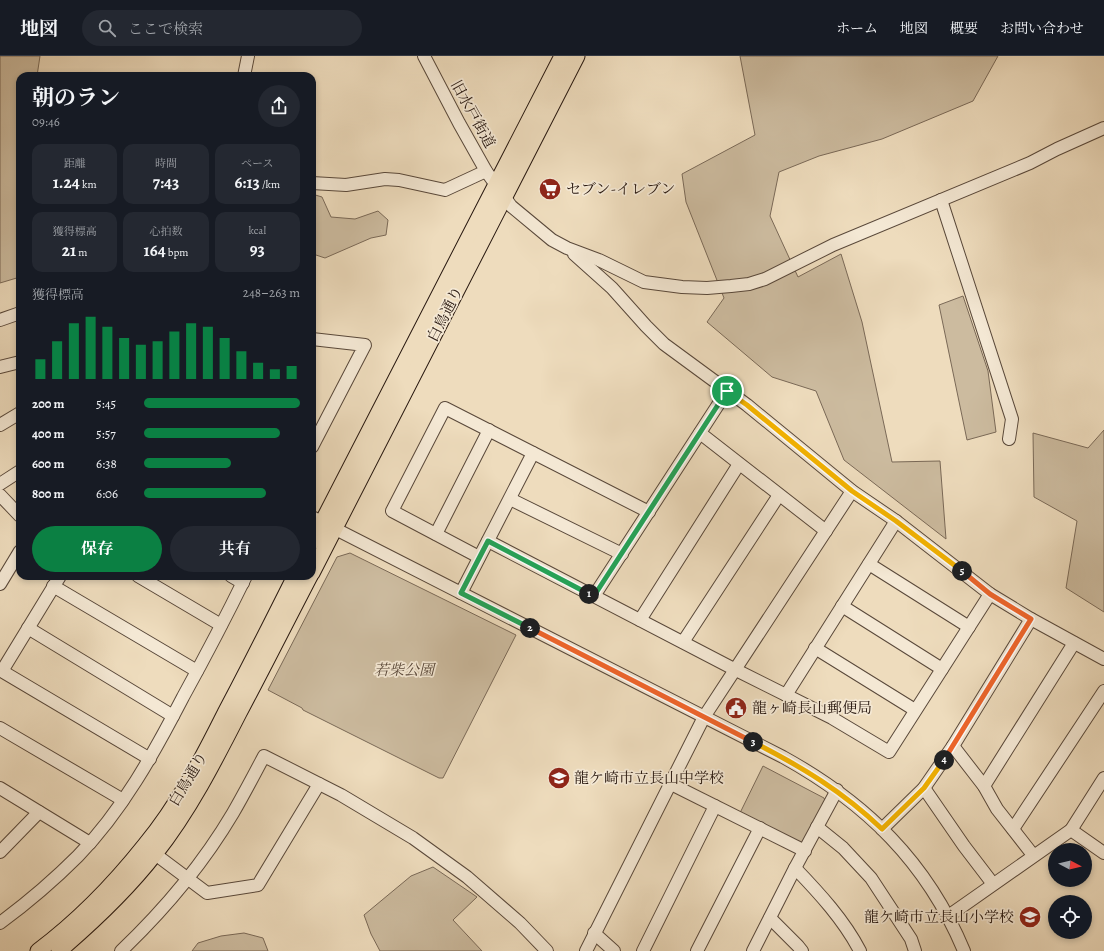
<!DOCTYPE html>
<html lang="ja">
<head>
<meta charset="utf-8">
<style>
	:root { --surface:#171b24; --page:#242831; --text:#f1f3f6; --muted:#9ea1a6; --line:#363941; --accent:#0b8043 }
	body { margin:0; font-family:Alegreya,"Noto Serif JP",serif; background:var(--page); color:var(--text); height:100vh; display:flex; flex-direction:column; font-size:15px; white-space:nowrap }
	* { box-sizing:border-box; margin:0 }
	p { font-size:13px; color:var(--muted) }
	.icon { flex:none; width:22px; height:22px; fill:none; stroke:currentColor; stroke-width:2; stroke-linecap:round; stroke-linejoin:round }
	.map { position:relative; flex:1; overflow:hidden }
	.side { position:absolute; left:16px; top:16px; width:300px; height:508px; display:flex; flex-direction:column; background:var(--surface); border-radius:12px; box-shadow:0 2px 6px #0003 }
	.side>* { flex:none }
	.needle { width:26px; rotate:97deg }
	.fabs { position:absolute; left:1048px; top:787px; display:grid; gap:8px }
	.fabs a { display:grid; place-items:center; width:44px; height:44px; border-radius:50%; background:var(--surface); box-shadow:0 2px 6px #0003; font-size:20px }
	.pin { position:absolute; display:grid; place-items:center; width:34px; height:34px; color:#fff; margin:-17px; border:2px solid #fff; border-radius:50%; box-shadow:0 1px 4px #0007 }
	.km { position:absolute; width:20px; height:20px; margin:-10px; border-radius:50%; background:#222; color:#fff; font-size:11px; line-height:20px; text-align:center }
	.round { display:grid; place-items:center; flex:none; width:42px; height:42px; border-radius:21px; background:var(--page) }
	.summary { display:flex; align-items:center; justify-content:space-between; height:68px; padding:0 16px }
	h1 { font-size:22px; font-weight:700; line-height:30px }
	.metrics { display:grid; grid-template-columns:repeat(3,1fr); gap:6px; height:68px; padding:4px 16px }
	.metrics div { display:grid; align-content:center; border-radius:10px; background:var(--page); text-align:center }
	.metrics b { font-size:17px; font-weight:700 }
	.metrics small { font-size:11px; font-weight:400 }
	.metrics p { font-size:11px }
	.chart { height:112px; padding:8px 16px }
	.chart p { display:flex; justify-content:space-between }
	.chart svg { width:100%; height:72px; margin-top:4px; stroke:var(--accent); stroke-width:6 }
	.action { display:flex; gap:8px; margin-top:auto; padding:8px 16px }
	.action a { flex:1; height:46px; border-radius:24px; background:var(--accent); color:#fff; font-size:16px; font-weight:700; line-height:46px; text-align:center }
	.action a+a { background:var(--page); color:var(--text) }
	ul { padding:0 16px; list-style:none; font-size:13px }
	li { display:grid; grid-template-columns:64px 48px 1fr; align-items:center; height:30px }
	li i { height:10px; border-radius:5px; background:var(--accent) }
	header { display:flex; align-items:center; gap:24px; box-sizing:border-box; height:56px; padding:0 20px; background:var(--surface); border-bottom:1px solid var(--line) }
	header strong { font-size:19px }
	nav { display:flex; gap:22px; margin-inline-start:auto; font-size:14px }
	.search { width:280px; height:36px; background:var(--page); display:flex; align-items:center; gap:10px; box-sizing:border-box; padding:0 14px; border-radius:22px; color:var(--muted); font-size:15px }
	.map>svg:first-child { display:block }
	.green { fill:#ccbb9f; stroke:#7a6957 }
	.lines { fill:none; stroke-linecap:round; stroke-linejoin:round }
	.minor-casing { stroke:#59483a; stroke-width:14 }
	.major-casing { stroke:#27170f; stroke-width:17 }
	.minor { stroke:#f4e8d4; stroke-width:12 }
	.major { stroke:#eedcbd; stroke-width:15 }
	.split-1-casing { stroke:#fff; stroke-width:8 }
	.split-2-casing { stroke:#fff; stroke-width:8 }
	.split-3-casing { stroke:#fff; stroke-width:8 }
	.split-4-casing { stroke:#fff; stroke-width:8 }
	.split-5-casing { stroke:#fff; stroke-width:8 }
	.split-6-casing { stroke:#fff; stroke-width:8 }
	.split-1 { stroke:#22a559; stroke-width:5 }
	.split-2 { stroke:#22a559; stroke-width:5 }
	.split-3 { stroke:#f0652b; stroke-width:5 }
	.split-4 { stroke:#f5b400; stroke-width:5 }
	.split-5 { stroke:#f0652b; stroke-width:5 }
	.split-6 { stroke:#f5b400; stroke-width:5 }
	.labels { text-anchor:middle; stroke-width:3.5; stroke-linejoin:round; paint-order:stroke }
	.street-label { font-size:15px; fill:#27170f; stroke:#f4e8d4 }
	.poi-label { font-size:15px; fill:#27170f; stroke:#f4e8d4; text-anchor:start }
	.park-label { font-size:15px; font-style:italic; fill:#59483a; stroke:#f4e8d4 }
</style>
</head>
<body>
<header>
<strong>地図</strong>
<div class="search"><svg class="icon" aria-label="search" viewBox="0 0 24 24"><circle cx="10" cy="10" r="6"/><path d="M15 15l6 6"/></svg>ここで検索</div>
<nav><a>ホーム</a><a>地図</a><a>概要</a><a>お問い合わせ</a></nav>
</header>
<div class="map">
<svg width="1104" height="895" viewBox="0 0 1104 895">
	<rect width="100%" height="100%" fill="#eedcbd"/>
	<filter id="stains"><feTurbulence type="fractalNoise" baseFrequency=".005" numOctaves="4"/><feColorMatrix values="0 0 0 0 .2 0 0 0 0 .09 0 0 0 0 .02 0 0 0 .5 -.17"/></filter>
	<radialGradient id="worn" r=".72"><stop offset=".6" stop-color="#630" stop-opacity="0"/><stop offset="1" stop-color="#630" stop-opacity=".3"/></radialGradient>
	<g class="green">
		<polygon points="0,0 40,0 37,20 20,20 20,221 0,227"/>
		<polygon points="740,0 998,0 973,45 882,83 819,100 779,116 770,160 798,221 841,198 862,266 892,406 940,405 946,483 844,404 816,335 772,321 707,266 724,242 686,146 682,118 755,79"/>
		<polygon points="312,138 322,141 331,161 355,163 378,155 388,164 386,179 371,182 325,202 313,198 312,196"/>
		<polygon points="963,240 988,315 996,376 967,384 939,249"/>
		<polygon points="1104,374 1104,556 1066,532 1077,465 1034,441 1033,377 1088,392"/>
		<polygon points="350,497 516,579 443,722 439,722 303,654 302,652 268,634 337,501"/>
		<polygon points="763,710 824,742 826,747 804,792 739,759"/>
		<polygon points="433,811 477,841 453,864 482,895 380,895 371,878 364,859 411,820"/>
		<polygon points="244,877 263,882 268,895 192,895 198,887 221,880"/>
	</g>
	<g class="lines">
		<g class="minor-casing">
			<g id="minor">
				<polyline points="424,0 459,67 486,115 511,150 552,184 567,192 599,204 644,226 682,231 707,232 731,230 749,228 765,223 833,189 1030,107 1057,93 1104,72"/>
				<polyline points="244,20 248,0"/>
				<polyline points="312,127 346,129 385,123 399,124 445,134 486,115"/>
				<polyline points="941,144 1012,363 1009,383"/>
				<polyline points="574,198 612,232 646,270 664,288 747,349 852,435 896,465 990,538 1031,563 1104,603"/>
				<polyline points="0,264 20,257"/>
				<polyline points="312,283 365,289 312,391"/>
				<polyline points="0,311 20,306"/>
				<polyline points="0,369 20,357"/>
				<polyline points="700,377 826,475"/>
				<polyline points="0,428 20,415"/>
				<polyline points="0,439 20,460"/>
				<polyline points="510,443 622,498"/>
				<path d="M312,461L783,701C866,747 927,806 964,895"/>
				<polyline points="436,478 489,374"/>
				<polyline points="488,485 734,613 832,662 889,696 990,538"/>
				<polyline points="479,501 392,455 445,352 649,456"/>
				<polyline points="869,508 969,571"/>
				<polyline points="138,520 221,569"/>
				<polyline points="231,520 243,527"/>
				<polyline points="0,528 20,495"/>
				<polyline points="53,530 197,615"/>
				<polyline points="461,537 533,397"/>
				<polyline points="594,540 727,335"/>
				<polyline points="842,550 942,613"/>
				<polyline points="640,564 739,408"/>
				<polyline points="28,572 173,660"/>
				<polyline points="683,586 779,439"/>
				<polyline points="815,592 915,654"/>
				<polyline points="0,614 150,703"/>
				<polyline points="2,615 60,520"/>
				<polyline points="786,639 896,465"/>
				<polyline points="0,672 123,744"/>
				<polyline points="953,690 984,730 997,753 1033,799"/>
				<polyline points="671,728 805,795"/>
				<polyline points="984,730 1074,587"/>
				<polyline points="0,732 90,787"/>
				<polyline points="924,732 964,790 993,828"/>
				<polyline points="817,771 843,792 871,822 911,883 915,895"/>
				<polyline points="882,773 924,732 953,690 1031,563"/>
				<polyline points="1013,773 1104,635"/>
				<polyline points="1071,774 1104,722"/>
				<polyline points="149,792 155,798 207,837 258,829 319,728"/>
				<polyline points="0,796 39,756"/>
				<path d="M795,812C819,837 844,864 860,895"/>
				<polyline points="947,861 1071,774 1104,797"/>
				<polyline points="770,862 798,890 802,895"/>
				<path d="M0,867C27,847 54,824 78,800C122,755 154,697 183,641C205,601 226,561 246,520"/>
				<polyline points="594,877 614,895"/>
				<path d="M121,895C163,855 204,806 233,757C244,738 254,719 264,700L341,739L413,782L467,821L520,867L547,895"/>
				<polyline points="586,895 704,661 852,435"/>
				<polyline points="643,895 715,750"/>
				<polyline points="697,895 760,772"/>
				<polyline points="753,895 795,812 837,734"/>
			</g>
		</g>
		<g class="major-casing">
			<g id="major">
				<polyline points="312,486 562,0"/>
				<polyline points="312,517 577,0"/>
				<path d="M38,895C78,865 114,828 145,789C178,749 202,703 225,657C249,612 272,566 295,520"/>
				<path d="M59,895C93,866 127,834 155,798C189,755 214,706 239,657C263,612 286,566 310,520"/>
			</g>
		</g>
		<use href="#minor" class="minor"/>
		<use href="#major" class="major"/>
	</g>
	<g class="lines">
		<g class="split-1-casing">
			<polyline id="split-1" points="589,538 594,540 727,335"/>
		</g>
		<g class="split-2-casing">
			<polyline id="split-2" points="530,572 461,537 488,485 589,538"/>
		</g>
		<g class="split-3-casing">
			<polyline id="split-3" points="530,572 753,686"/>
		</g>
		<g class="split-4-casing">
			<path id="split-4" d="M753,686C802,711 842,735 882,773L924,732L944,704"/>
		</g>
		<g class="split-5-casing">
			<polyline id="split-5" points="944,704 1031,563 990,538 962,515"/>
		</g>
		<g class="split-6-casing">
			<polyline id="split-6" points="727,335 747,349 852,435 896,465 962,515"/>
		</g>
		<use href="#split-1" class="split-1"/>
		<use href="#split-2" class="split-2"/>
		<use href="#split-3" class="split-3"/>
		<use href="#split-4" class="split-4"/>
		<use href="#split-5" class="split-5"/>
		<use href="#split-6" class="split-6"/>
	</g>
	<defs>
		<g id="supermarket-disc" transform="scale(1.15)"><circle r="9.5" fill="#8f2418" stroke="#f4e8d4"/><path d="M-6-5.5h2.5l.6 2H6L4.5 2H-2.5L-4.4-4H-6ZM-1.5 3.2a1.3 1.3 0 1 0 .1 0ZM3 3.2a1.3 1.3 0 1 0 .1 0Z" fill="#fff"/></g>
		<g id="civic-disc" transform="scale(1.15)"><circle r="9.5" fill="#8f2418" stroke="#f4e8d4"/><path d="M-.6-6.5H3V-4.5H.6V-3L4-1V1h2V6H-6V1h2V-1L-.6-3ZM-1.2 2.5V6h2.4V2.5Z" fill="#fff"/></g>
		<g id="school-disc" transform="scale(1.15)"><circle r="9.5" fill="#8f2418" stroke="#f4e8d4"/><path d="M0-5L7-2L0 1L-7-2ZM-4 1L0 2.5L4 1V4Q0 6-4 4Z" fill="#fff"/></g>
	</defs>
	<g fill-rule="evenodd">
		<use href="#supermarket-disc" x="550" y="133"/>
		<use href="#civic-disc" x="736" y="652"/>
		<use href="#school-disc" x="559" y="722"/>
		<use href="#school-disc" x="1030" y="861"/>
	</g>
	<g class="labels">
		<g class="street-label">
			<text transform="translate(473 58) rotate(61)" y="5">旧水戸街道</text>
			<text transform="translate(445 258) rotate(-63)" y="5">白鳥通り</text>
			<text transform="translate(188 723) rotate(-59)" y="5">白鳥通り</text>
		</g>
		<g class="poi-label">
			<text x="566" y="138">セブン-イレブン</text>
			<text x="752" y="657">龍ヶ崎長山郵便局</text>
			<text x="574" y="727">龍ケ崎市立長山中学校</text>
			<text x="1014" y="866" text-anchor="end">龍ケ崎市立長山小学校</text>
		</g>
		<g class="park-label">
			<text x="404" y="619">若柴公園</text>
		</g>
	</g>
	<rect width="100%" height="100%" filter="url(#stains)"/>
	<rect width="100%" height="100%" fill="url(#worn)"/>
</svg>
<div class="fabs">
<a><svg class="needle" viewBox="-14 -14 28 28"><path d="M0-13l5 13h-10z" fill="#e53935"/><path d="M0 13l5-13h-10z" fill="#9ea1a6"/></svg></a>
<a><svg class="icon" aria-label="locate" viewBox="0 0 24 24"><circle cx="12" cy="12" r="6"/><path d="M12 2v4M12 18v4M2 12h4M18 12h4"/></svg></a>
</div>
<div class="pin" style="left:727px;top:335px;background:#1e9e55"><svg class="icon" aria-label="arrive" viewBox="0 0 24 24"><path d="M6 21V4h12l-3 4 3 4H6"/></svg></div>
<b class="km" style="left:589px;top:538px">1</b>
<b class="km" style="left:530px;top:572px">2</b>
<b class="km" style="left:753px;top:686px">3</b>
<b class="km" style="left:944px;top:704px">4</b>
<b class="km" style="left:962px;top:515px">5</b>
<section class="side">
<div class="summary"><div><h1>朝のラン</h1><p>09:46</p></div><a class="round"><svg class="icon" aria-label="share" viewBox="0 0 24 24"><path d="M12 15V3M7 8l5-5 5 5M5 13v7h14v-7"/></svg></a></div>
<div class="metrics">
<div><p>距離</p><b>1.24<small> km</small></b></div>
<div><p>時間</p><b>7:43</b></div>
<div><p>ペース</p><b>6:13<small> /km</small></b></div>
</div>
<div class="metrics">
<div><p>獲得標高</p><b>21<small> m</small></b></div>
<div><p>心拍数</p><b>164<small> bpm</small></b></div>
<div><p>kcal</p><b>93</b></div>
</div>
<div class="chart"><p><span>獲得標高</span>248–263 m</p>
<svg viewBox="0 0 160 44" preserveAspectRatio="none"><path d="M5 44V32M15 44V21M25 44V10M35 44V6M45 44V12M55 44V19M65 44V23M75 44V21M85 44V15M95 44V10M105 44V12M115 44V19M125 44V27M135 44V34M145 44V38M155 44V36"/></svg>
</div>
<ul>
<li><b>200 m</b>5:45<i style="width:100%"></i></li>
<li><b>400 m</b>5:57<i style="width:87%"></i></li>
<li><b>600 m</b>6:38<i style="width:56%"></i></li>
<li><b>800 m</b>6:06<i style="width:78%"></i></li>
</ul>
<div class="action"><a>保存</a><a>共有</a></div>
</section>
</div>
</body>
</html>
